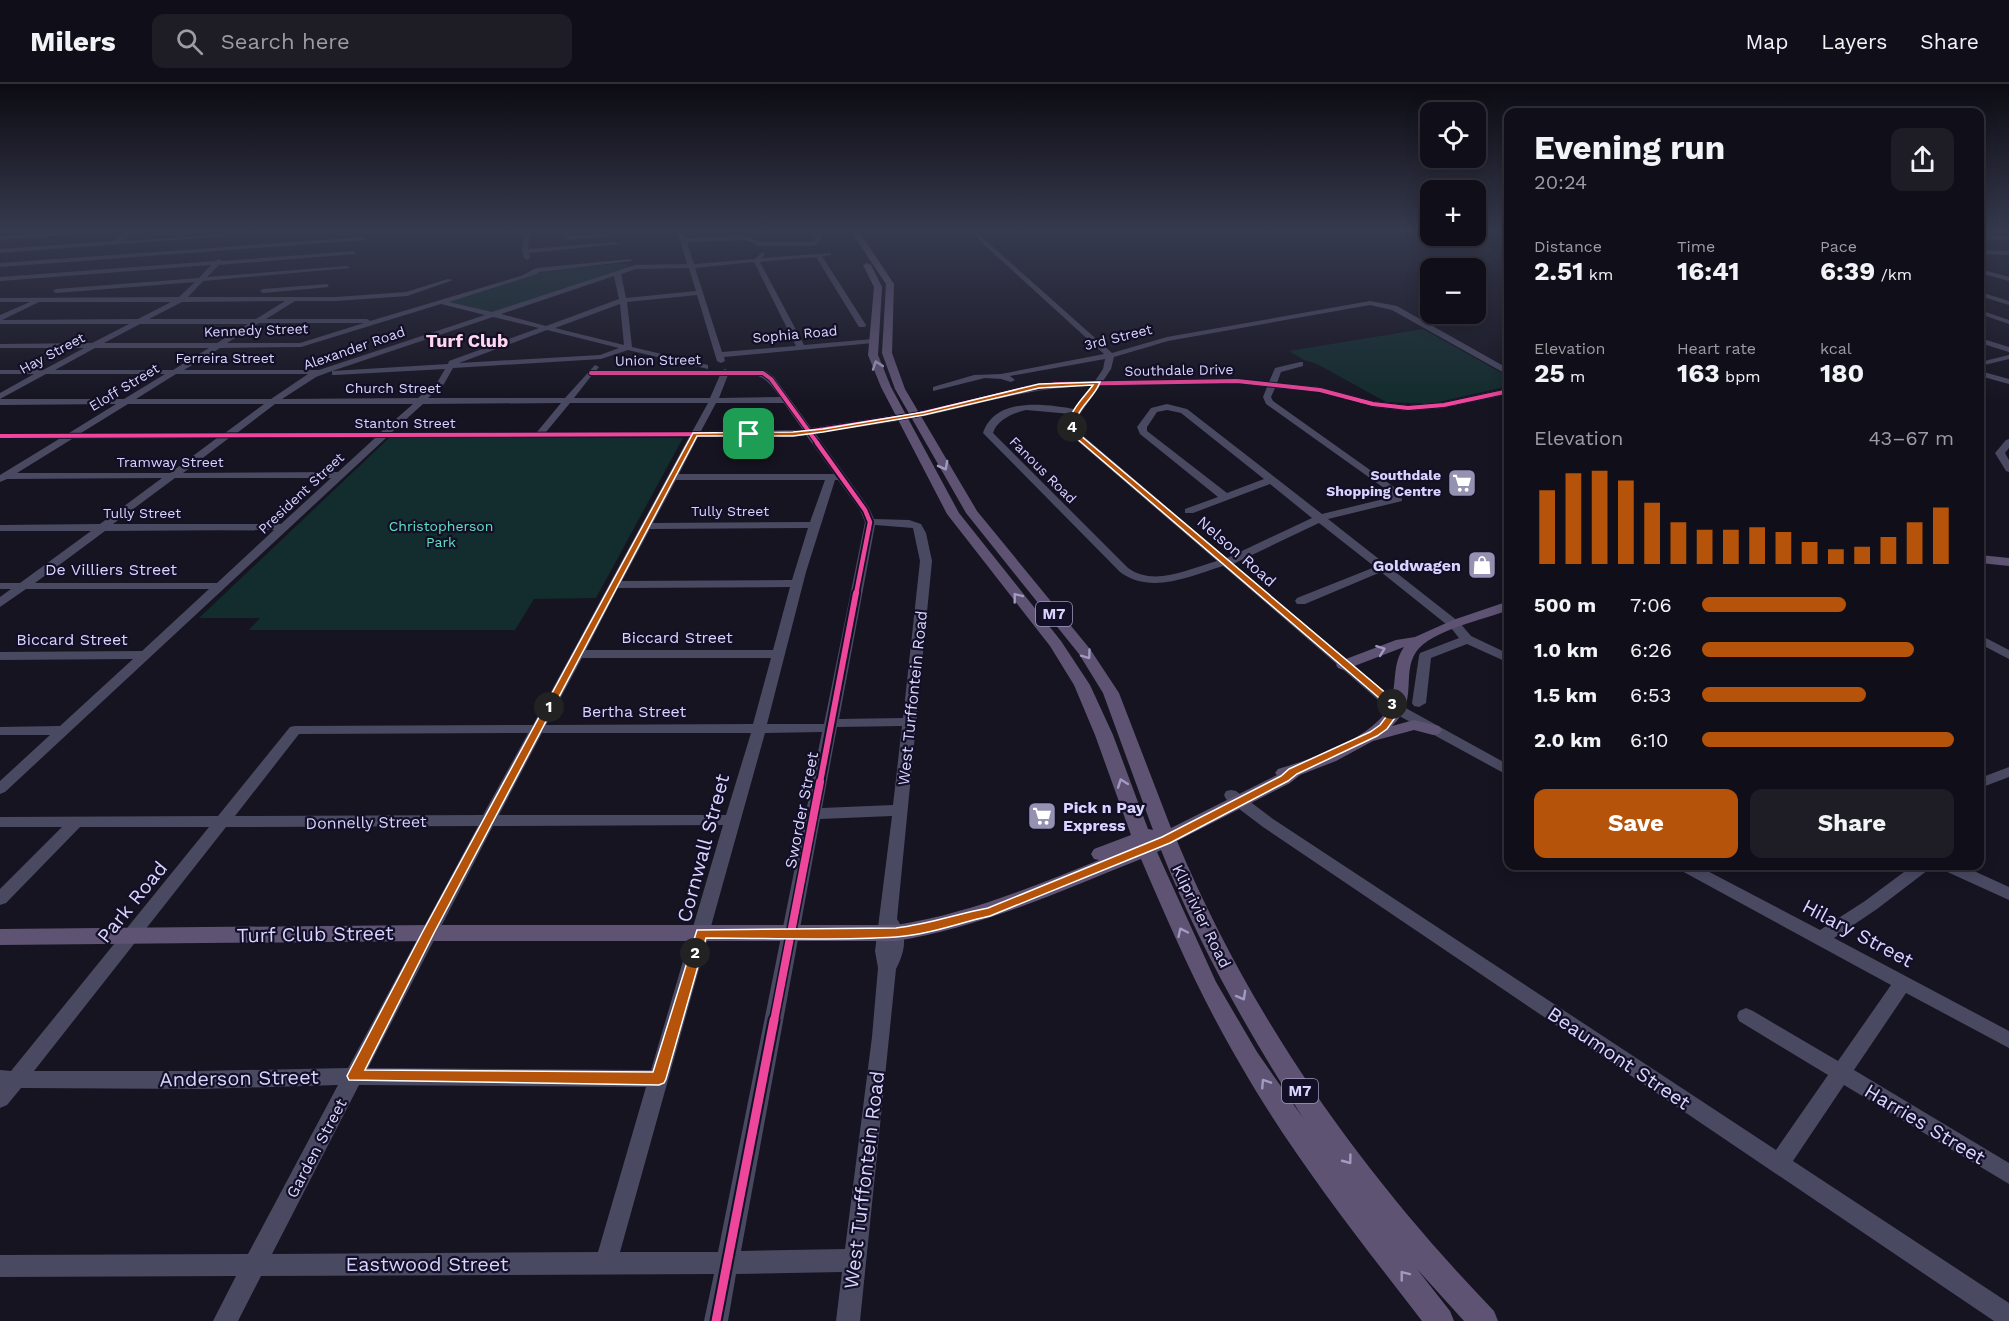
<!DOCTYPE html>
<html lang="en">
<head>
<meta charset="utf-8">
<style>
	:root { --surface:#100f19; --page:#1e1d26; --text:#f1f3f6; --muted:#9c9ca2; --line:#302f38; --accent:#b45309 }
	body { margin:0; font-family:"Work Sans",sans-serif; background:var(--page); color:var(--text); height:100vh; display:flex; flex-direction:column; font-size:22px; white-space:nowrap }
	* { box-sizing:border-box; margin:0 }
	p { font-size:20px; color:var(--muted) }
	.icon { flex:none; width:33px; height:33px; fill:none; stroke:currentColor; stroke-width:2; stroke-linecap:round; stroke-linejoin:round }
	.map { position:relative; flex:1; overflow:hidden }
	.details { position:absolute; left:1504px; top:24px; width:480px; height:762px; display:flex; flex-direction:column; background:var(--surface); border-radius:12px; box-shadow:0 3px 15px #0003,0 0 0 2px var(--line) }
	.details>* { flex:none }
	.tools { position:absolute; left:1420px; top:18px; display:grid; gap:12px }
	.tools a { display:grid; place-items:center; width:66px; height:66px; border-radius:12px; background:var(--surface); box-shadow:0 3px 15px #0003,0 0 0 2px var(--line); font-size:30px }
	.pin { position:absolute; display:grid; place-items:center; width:51px; height:51px; color:#fff; margin:-26px; border-radius:12px; box-shadow:0 3px 9px #0006 }
	.km { position:absolute; width:30px; height:30px; margin:-15px; border-radius:50%; background:#222; color:#fff; font-size:16px; line-height:30px; text-align:center }
	.round { display:grid; place-items:center; flex:none; width:63px; height:63px; border-radius:12px; background:var(--page) }
	.head { display:flex; align-items:center; justify-content:space-between; height:102px; padding:0 30px }
	h1 { font-size:33px; font-weight:700; line-height:45px }
	.metrics { display:grid; grid-template-columns:repeat(3,1fr); gap:9px; height:102px; padding:6px 30px }
	.metrics div { display:grid; align-content:center }
	.metrics b { font-size:26px; font-weight:700 }
	.metrics small { font-size:16px; font-weight:400 }
	.metrics p { font-size:16px }
	.chart { height:168px; padding:12px 30px }
	.chart p { display:flex; justify-content:space-between }
	.chart svg { width:100%; height:108px; margin-top:6px; stroke:var(--accent); stroke-width:6 }
	.button { display:flex; gap:12px; margin-top:auto; padding:12px 30px }
	.button a { flex:1; height:69px; border-radius:12px; background:var(--accent); color:#fff; font-size:24px; font-weight:700; line-height:69px; text-align:center }
	.button a+a { background:var(--page); color:var(--text) }
	ul { padding:0 30px; list-style:none; font-size:20px }
	li { display:grid; grid-template-columns:96px 72px 1fr; align-items:center; height:45px }
	li i { height:15px; border-radius:8px; background:var(--accent) }
	header { display:flex; align-items:center; gap:36px; box-sizing:border-box; height:84px; padding:0 30px; background:var(--surface); border-bottom:2px solid var(--line) }
	header strong { font-size:28px }
	nav { display:flex; gap:33px; margin-inline-start:auto; font-size:21px }
	.search { width:420px; height:54px; background:var(--page); display:flex; align-items:center; gap:15px; box-sizing:border-box; padding:0 21px; border-radius:12px; color:var(--muted); font-size:22px }
	.map>svg:first-child { display:block }
	.green { fill:#132c2d }
	.lines { fill:none; stroke-linecap:round; stroke-linejoin:round }
	.minor { fill:#4a4962; fill-rule:evenodd }
	.major { fill:#5e5373; fill-rule:evenodd }
	.cycleway-far4-casing { stroke:#130f26; stroke-width:6 }
	.cycleway-far3-casing { stroke:#130f26; stroke-width:8 }
	.cycleway-far2-casing { stroke:#130f26; stroke-width:10 }
	.cycleway-far1-casing { stroke:#130f26; stroke-width:11 }
	.cycleway-casing { stroke:#130f26; stroke-width:13 }
	.cycleway-far4 { stroke:#ed469a; stroke-width:4 }
	.cycleway-far3 { stroke:#ed469a; stroke-width:4.5 }
	.cycleway-far2 { stroke:#ed469a; stroke-width:6 }
	.cycleway-far1 { stroke:#ed469a; stroke-width:8 }
	.cycleway { stroke:#ed469a; stroke-width:9 }
	.oneway { stroke:#a29ac0 }
	.route { fill:#b45309; stroke:#fff; stroke-width:1.5; fill-rule:evenodd }
	.labels { text-anchor:middle; stroke-width:4.5; stroke-linejoin:round; paint-order:stroke }
	.far-street-label { font-size:14px; fill:#d9d4ff; stroke:#130f26 }
	.far-poi-label { font-size:14px; font-weight:bold; fill:#d9d4ff; stroke:#130f26; text-anchor:end }
	.far-park-label { font-size:14px; fill:#5fe0c0; stroke:#130f26 }
	.shield { fill:#130f26; stroke:#9e99be; stroke-width:1.5 }
	.shield-label { font-size:15px; font-weight:bold; fill:#d9d4ff }
	.street-label { font-size:16px; fill:#d9d4ff; stroke:#130f26 }
	.poi-label { font-size:16px; font-weight:bold; fill:#d9d4ff; stroke:#130f26; text-anchor:end }
	.far-district-label { font-size:18px; font-weight:bold; fill:#ffd6f0; stroke:#130f26 }
	.near-street-label { font-size:20px; fill:#d9d4ff; stroke:#130f26 }
</style>
</head>
<body>
<header>
<strong>Milers</strong>
<div class="search"><svg class="icon" aria-label="search" viewBox="0 0 24 24"><circle cx="10" cy="10" r="6"/><path d="M15 15l6 6"/></svg>Search here</div>
<nav><a>Map</a><a>Layers</a><a>Share</a></nav>
</header>
<div class="map">
<svg width="2009" height="1237" viewBox="0 0 2009 1237">
	<rect width="100%" height="100%" fill="#161421"/>
	<g class="green">
		<polygon points="617,180 626,180 630,183 493,229 447,218 545,187"/>
		<polygon points="1423,245 1509,293 1509,302 1430,320 1386,318 1317,280 1304,276 1289,267"/>
		<polygon points="389,354 683,354 596,514 534,515 515,546 249,546 260,534 199,534"/>
	</g>
	<g class="lines">
		<g class="minor">
			<polygon points="96,146 125,146 0,156 0,152"/>
			<polygon points="128,146 135,146 122,157 307,146 0,169 0,165 114,157"/>
			<polygon points="524,146 530,146 528,165 616,158 619,160 529,169 530,174 527,176 524,174 522,167"/>
			<polygon points="563,146 569,146 571,152 614,149 617,151 571,156 565,154"/>
			<path d="M677,146H683L686,154L747,152L761,158H813L817,154L806,146H813L823,154L815,162H760L746,156L687,158L694,180L755,175L762,168L765,170L762,174L831,169V171L822,172L866,241L865,243H859L816,173L760,178L804,261L873,255L877,257L873,259L724,273L725,277L721,279L717,277L697,211L627,218L632,263L708,281V285L628,266L601,275L453,284L444,300L428,314H565L595,281L599,283L596,287H721L725,285L729,287H766L774,293L811,344L915,328L1024,302L1058,297H1095L1103,285L1105,275L1010,292L1015,296L1011,298L1001,295L985,294L933,307V303L974,291L1001,290L1104,270L968,146H974L1112,269L1167,253L1370,217L1397,222L1509,285V290H1506L1392,226L1370,221L1168,257L1114,273L1111,285L1103,297L1237,295L1269,298L1275,284L1300,278H1303V282L1281,288L1277,299L1320,303L1373,317L1408,321L1444,318L1509,304V310L1444,324L1408,327L1373,323L1320,308L1275,304L1271,313L1273,317L1401,408L1402,417L1328,435L1459,538L1471,552L1509,570V579L1467,560L1431,574L1426,619L1419,623L1414,622L1412,619L1419,572L1420,569L1459,554L1451,544L1381,488L1305,520H1297L1295,517L1297,514L1375,483L1319,439L1233,480L1402,622L1509,681V692L1392,628L1223,482C1190,492 1151,511 1120,488L983,349C995,312 1046,320 1075,325L1091,302C1029,303 975,322 915,334C882,340 848,344 815,349L869,424L874,435L909,436L921,440L926,449L932,477L897,835C908,852 905,868 896,885L860,1237H836L842,1188L736,1190L728,1237H704L714,1190L261,1192L238,1237H213L236,1192L0,1193V1171L248,1170L338,1001L199,1005L21,1004L7,1021L0,1024V986L11,987L209,743H80L6,819L0,821V805L62,743H0V733L218,732L290,643L295,642L533,641L689,353L386,354L5,708L0,710V697L50,651H0V643L60,642L133,575L0,576V568L142,567L209,505H26L0,523V513L11,505H0V499H20L91,447H0V441L100,440L162,394L7,395L0,398V391L59,355H0V349H69L116,320L0,321V315H124L165,290H46L0,315V309L34,290H0V286H43L84,264H0V260L92,259L129,240H0V231L30,218H0V214L179,213L195,198L56,209L53,207L56,205L199,194L211,181L0,197V193L215,177L219,175L222,177L354,167L356,170L219,181L207,193L347,182L350,184L203,197L188,213H336L406,208L448,195L453,196L407,212L336,217H295L266,235H367L370,237L521,192L536,184L630,175L633,177L539,188L537,190L449,218L492,228L635,181L687,180ZM754,178L796,262L722,268L695,184ZM689,184L696,207L626,214L621,190L636,185ZM614,192L619,215L546,242L501,230ZM285,217L256,235H149L182,218ZM39,218H171L138,235L2,236ZM441,220L485,231L319,286H184L220,264L301,263ZM620,220L624,261L555,244ZM493,233L539,244L449,277L448,280L332,287ZM259,239H364L300,259H227ZM140,240H248L217,259H104ZM547,246L619,264L600,271L459,279ZM95,264H209L173,286H55ZM445,285L438,297L418,314L282,315L316,293L332,287V291H335ZM176,290H308L271,315H136ZM592,291H720L710,314H574ZM728,291C759,291 761,287 780,313L719,314ZM1237,299L1267,303L1263,313L1266,320L1391,409L1392,413L1322,430L1187,325L1167,320L1151,324L1137,343L1140,350L1218,413L1185,425V429H1193L1270,400L1312,434L1227,474L1081,350L1076,342L1077,334L1100,302ZM561,319L537,348H392L423,320ZM570,319H708L692,348H546ZM716,319H784L803,346L701,347ZM128,320H264L225,349H81ZM275,320H413L381,348L237,349ZM1026,326L1071,330L1066,342L1074,354L1217,477C1188,485 1154,503 1128,484L993,349C997,336 1013,329 1026,326ZM1167,326L1181,329L1264,395L1227,409L1147,347V343L1157,328ZM806,351L834,390H679L698,353H793ZM217,354L170,389H17L72,355ZM229,354H375L338,388L183,389ZM175,394H331L281,440H113ZM676,396H825L810,438L653,439ZM835,396H838L860,426L865,438L824,640H767L806,488ZM875,441L913,444L920,477L903,634L839,635ZM808,444L792,496L622,497L650,445ZM274,446L217,499H35L105,447ZM790,503L773,566H586L618,504ZM582,574H771L753,640L546,641ZM902,642L893,721L822,724L837,643ZM822,648L718,1168H620L765,649ZM528,649L483,731L235,732L299,650ZM542,649H751L726,731H499ZM892,732L875,867L878,884L872,953L845,1165L741,1167L820,735ZM723,741L651,986L368,984L493,742ZM478,742L348,984L199,987H34L226,743ZM359,1001L646,1003L598,1168L272,1170Z"/>
			<polygon points="1980,151 2009,152 2009,156 1980,155"/>
			<polygon points="364,153 366,156 0,183 0,179"/>
			<polygon points="1980,166 2009,167 2009,171 1980,170"/>
			<polygon points="1980,185 2009,193 2009,197 1980,189"/>
			<polygon points="327,200 329,203 263,209 260,207 263,205"/>
			<polygon points="1980,208 2009,217 2009,221 1980,212"/>
			<polygon points="1980,226 2009,236 2009,240 1980,230"/>
			<polygon points="1980,254 2009,263 2009,268 1980,259"/>
			<polygon points="2009,271 2009,275 1980,282 1980,278"/>
			<polygon points="1980,287 2009,295 2009,300 1980,292"/>
			<polygon points="2009,355 2009,364 2005,369 2009,376 2009,388 2006,387 1995,369 2006,356"/>
			<polygon points="1980,551 2009,566 2009,575 1980,560"/>
			<polygon points="2009,683 2009,693 1980,704 1980,694"/>
			<polygon points="1231,706 1236,707 1273,735 1776,1066 1828,991 1739,937 1737,932 1739,927 1746,924 1753,927 1838,977 1891,901 1680,786 1678,782 1698,782 1820,846 1865,817 1912,782 1930,782 1928,786 1877,825 1834,854 2009,947 2009,964 1906,909 1854,986 2009,1079 2009,1100 1844,1001 1793,1077 2009,1219 2009,1237 1994,1237 1263,743 1226,715 1224,711 1226,707"/>
			<polygon points="1941,782 1963,782 2009,803 2009,816 1943,786"/>
		</g>
		<g class="major">
			<path d="M850,146H858L894,200L892,269L905,305L977,427L1090,565L1119,609L1171,744L1277,691L1275,689L1278,685C1309,676 1381,652 1391,617C1397,598 1392,580 1404,563L1344,586L1338,584L1336,581L1338,578L1396,556L1415,553L1453,536L1509,517V526C1485,535 1430,547 1416,568C1401,591 1419,617 1392,642L1414,636L1439,642L1442,646L1439,650L1433,651L1414,646L1373,657L1336,677L1300,691L1290,699L1177,757C1251,934 1361,1089 1494,1227L1498,1237H1464L1417,1185L1450,1227L1454,1237H1422C1358,1154 1292,1071 1240,980C1201,914 1171,845 1141,775C1061,807 982,843 896,857H428L0,861V845L428,841H896C967,830 1032,803 1099,776L1094,775L1091,770L1094,765L1131,751L1095,651L1074,601L1050,562L947,430L881,303L868,271L874,203L863,181L867,179L871,181L882,203L878,271L891,303L959,429L1061,557L1090,601L1113,651L1148,745L1153,746L1103,609L1079,570L966,429L895,305L882,269L886,200ZM1161,766C1198,860 1248,948 1303,1034L1257,968L1216,898L1157,768Z"/>
			<polygon points="1980,471 2009,474 2009,482 1980,479"/>
		</g>
		<g class="cycleway-far4-casing">
			<g id="cycleway-far4">
				<polyline points="591,289 763,289 771,295 818,360"/>
				<polyline points="0,352 793,350 915,331 1024,305 1058,300 1237,297 1320,306 1373,320 1408,324 1444,321 1509,307"/>
			</g>
		</g>
		<g class="cycleway-far3-casing">
			<polyline id="cycleway-far3" points="817,359 865,426 870,438 856,510"/>
		</g>
		<g class="cycleway-far2-casing">
			<polyline id="cycleway-far2" points="820,699 856,509"/>
		</g>
		<g class="cycleway-far1-casing">
			<polyline id="cycleway-far1" points="774,937 820,698"/>
		</g>
		<g class="cycleway-casing">
			<polyline id="cycleway" points="716,1237 774,936"/>
		</g>
		<use href="#cycleway-far4" class="cycleway-far4"/>
		<use href="#cycleway-far3" class="cycleway-far3"/>
		<use href="#cycleway-far2" class="cycleway-far2"/>
		<use href="#cycleway-far1" class="cycleway-far1"/>
		<use href="#cycleway" class="cycleway"/>
	</g>
	<defs><path id="oneway-chevron" d="M-2-3.5L2.5 0L-2 3.5" fill="none" stroke-width="1.6" stroke-linecap="round" stroke-linejoin="round" transform="scale(1.5)"/></defs>
	<g class="oneway">
		<use href="#oneway-chevron" transform="translate(877 281) rotate(-109)"/>
		<use href="#oneway-chevron" transform="translate(944 382) rotate(62)"/>
		<use href="#oneway-chevron" transform="translate(1017 513) rotate(-128)"/>
		<use href="#oneway-chevron" transform="translate(1381 566) rotate(-21)"/>
		<use href="#oneway-chevron" transform="translate(1087 571) rotate(54)"/>
		<use href="#oneway-chevron" transform="translate(1122 699) rotate(-110)"/>
		<use href="#oneway-chevron" transform="translate(1182 848) rotate(-115)"/>
		<use href="#oneway-chevron" transform="translate(1242 912) rotate(61)"/>
		<use href="#oneway-chevron" transform="translate(1265 999) rotate(-123)"/>
		<use href="#oneway-chevron" transform="translate(1348 1076) rotate(53)"/>
		<use href="#oneway-chevron" transform="translate(1404 1191) rotate(-128)"/>
	</g>
	<linearGradient id="sky" x2="0" y2="1"><stop stop-color="#0c0b12"/><stop offset="0.46" stop-color="#363a4e"/><stop offset="1" stop-color="#363a4e" stop-opacity="0"/></linearGradient>
	<rect width="2009" height="319" fill="url(#sky)"/>
	<path class="route" d="M1100,298C1094,317 1066,329 1080,351L1401,622L1402,624L1387,645L1377,652L1297,690L1288,697L1170,759L990,832C958,839 928,851 896,853C833,857 769,854 706,854L666,995L664,999L659,1001L349,996L347,992L349,988L422,849L693,349L793,348L823,345L924,328L1039,300ZM1093,301C1080,319 1061,332 1075,353L1392,625L1380,641L1370,648L1289,685L1281,692L1162,753L988,824C957,830 928,840 896,844L697,846L653,988L365,986L434,849L697,352H793L823,348L924,331L1039,304Z"/>
	<defs>
		<g id="supermarket-square" transform="scale(1.5)"><rect x="-9" y="-9" width="18" height="18" rx="4" fill="#9591b1" stroke="#130f26"/><path d="M-6-5.5h2.5l.6 2H6L4.5 2H-2.5L-4.4-4H-6ZM-1.5 3.2a1.3 1.3 0 1 0 .1 0ZM3 3.2a1.3 1.3 0 1 0 .1 0Z" fill="#fff"/></g>
		<g id="shop-square" transform="scale(1.5)"><rect x="-9" y="-9" width="18" height="18" rx="4" fill="#9591b1" stroke="#130f26"/><path d="M-5-2.5h2.3a2.7 3.5 0 0 1 5.4 0H5L5.5 6h-11ZM-1.5-2.5h3a1.5 2.3 0 0 0-3 0Z" fill="#fff"/></g>
	</defs>
	<g fill-rule="evenodd">
		<use href="#supermarket-square" x="1462" y="399"/>
		<use href="#shop-square" x="1482" y="481"/>
		<use href="#supermarket-square" x="1042" y="732"/>
	</g>
	<g class="labels">
		<g class="far-street-label">
			<text transform="translate(256 246) rotate(-2)" y="5">Kennedy Street</text>
			<text transform="translate(795 250) rotate(-5)" y="5">Sophia Road</text>
			<text transform="translate(1118 253) rotate(-14)" y="5">3rd Street</text>
			<text transform="translate(354 264) rotate(-19)" y="5">Alexander Road</text>
			<text transform="translate(52 269) rotate(-28)" y="5">Hay Street</text>
			<text x="225" y="279">Ferreira Street</text>
			<text transform="translate(658 276) rotate(-1)" y="5">Union Street</text>
			<text transform="translate(1179 286) rotate(-1)" y="5">Southdale Drive</text>
			<text transform="translate(124 303) rotate(-31)" y="5">Eloff Street</text>
			<text x="393" y="309">Church Street</text>
			<text x="405" y="344">Stanton Street</text>
			<text x="170" y="383">Tramway Street</text>
			<text transform="translate(1043 386) rotate(45)" y="5">Fanous Road</text>
			<text transform="translate(301 409) rotate(-43)" y="5">President Street</text>
			<text x="730" y="432">Tully Street</text>
			<text x="142" y="434">Tully Street</text>
		</g>
		<g class="far-poi-label">
			<text x="1441" y="396">Southdale<tspan x="1441" dy="16">Shopping Centre</tspan></text>
		</g>
		<g class="far-park-label">
			<text x="441" y="447">Christopherson<tspan x="441" dy="16">Park</tspan></text>
		</g>
		<g class="shield">
			<rect x="1036" y="518" width="36" height="24" rx="4.5"/>
			<rect x="1282" y="995" width="36" height="24" rx="4.5"/>
		</g>
		<g class="shield-label">
			<text x="1054" y="535">M7</text>
			<text x="1300" y="1012">M7</text>
		</g>
		<g class="street-label">
			<text transform="translate(1237 467) rotate(41)" y="6">Nelson Road</text>
			<text x="111" y="491">De Villiers Street</text>
			<text x="677" y="559">Biccard Street</text>
			<text x="72" y="561">Biccard Street</text>
			<text transform="translate(912 614) rotate(-84)" y="6">West Turffontein Road</text>
			<text x="634" y="633">Bertha Street</text>
			<text transform="translate(801 726) rotate(-79)" y="6">Sworder Street</text>
			<text transform="translate(366 738) rotate(-1)" y="6">Donnelly Street</text>
			<text transform="translate(1202 832) rotate(64)" y="6">Kliprivier Road</text>
			<text transform="translate(316 1064) rotate(-62)" y="6">Garden Street</text>
		</g>
		<g class="poi-label">
			<text x="1461" y="487">Goldwagen</text>
			<text x="1063" y="729" text-anchor="start">Pick n Pay<tspan x="1063" dy="18">Express</tspan></text>
		</g>
		<g class="far-district-label">
			<text x="467" y="263">Turf Club</text>
		</g>
		<g class="near-street-label">
			<text transform="translate(703 764) rotate(-75)" y="7">Cornwall Street</text>
			<text transform="translate(132 818) rotate(-51)" y="7">Park Road</text>
			<text transform="translate(1858 849) rotate(28)" y="7">Hilary Street</text>
			<text transform="translate(315 850) rotate(-1)" y="7">Turf Club Street</text>
			<text transform="translate(1619 974) rotate(34)" y="7">Beaumont Street</text>
			<text transform="translate(239 994) rotate(-1)" y="7">Anderson Street</text>
			<text transform="translate(1925 1040) rotate(31)" y="7">Harries Street</text>
			<text transform="translate(864 1096) rotate(-83)" y="7">West Turffontein Road</text>
			<text x="427" y="1187">Eastwood Street</text>
		</g>
	</g>
</svg>
<div class="tools">
<a><svg class="icon" aria-label="locate" viewBox="0 0 24 24"><circle cx="12" cy="12" r="6"/><path d="M12 2v4M12 18v4M2 12h4M18 12h4"/></svg></a>
<a>+</a>
<a>−</a>
</div>
<div class="pin" style="left:749px;top:350px;background:#1e9e55"><svg class="icon" aria-label="arrive" viewBox="0 0 24 24"><path d="M6 21V4h12l-3 4 3 4H6"/></svg></div>
<b class="km" style="left:549px;top:623px">1</b>
<b class="km" style="left:695px;top:869px">2</b>
<b class="km" style="left:1392px;top:620px">3</b>
<b class="km" style="left:1072px;top:343px">4</b>
<section class="details">
<div class="head"><div><h1>Evening run</h1><p>20:24</p></div><a class="round"><svg class="icon" aria-label="share" viewBox="0 0 24 24"><path d="M12 15V3M7 8l5-5 5 5M5 13v7h14v-7"/></svg></a></div>
<div class="metrics">
<div><p>Distance</p><b>2.51<small> km</small></b></div>
<div><p>Time</p><b>16:41</b></div>
<div><p>Pace</p><b>6:39<small> /km</small></b></div>
</div>
<div class="metrics">
<div><p>Elevation</p><b>25<small> m</small></b></div>
<div><p>Heart rate</p><b>163<small> bpm</small></b></div>
<div><p>kcal</p><b>180</b></div>
</div>
<div class="chart"><p><span>Elevation</span>43–67 m</p>
<svg viewBox="0 0 160 44" preserveAspectRatio="none"><path d="M5 44V14M15 44V7M25 44V6M35 44V10M45 44V19M55 44V27M65 44V30M75 44V30M85 44V29M95 44V31M105 44V35M115 44V38M125 44V37M135 44V33M145 44V27M155 44V21"/></svg>
</div>
<ul>
<li><b>500 m</b>7:06<i style="width:57%"></i></li>
<li><b>1.0 km</b>6:26<i style="width:84%"></i></li>
<li><b>1.5 km</b>6:53<i style="width:65%"></i></li>
<li><b>2.0 km</b>6:10<i style="width:100%"></i></li>
</ul>
<div class="button"><a>Save</a><a>Share</a></div>
</section>
</div>
</body>
</html>
